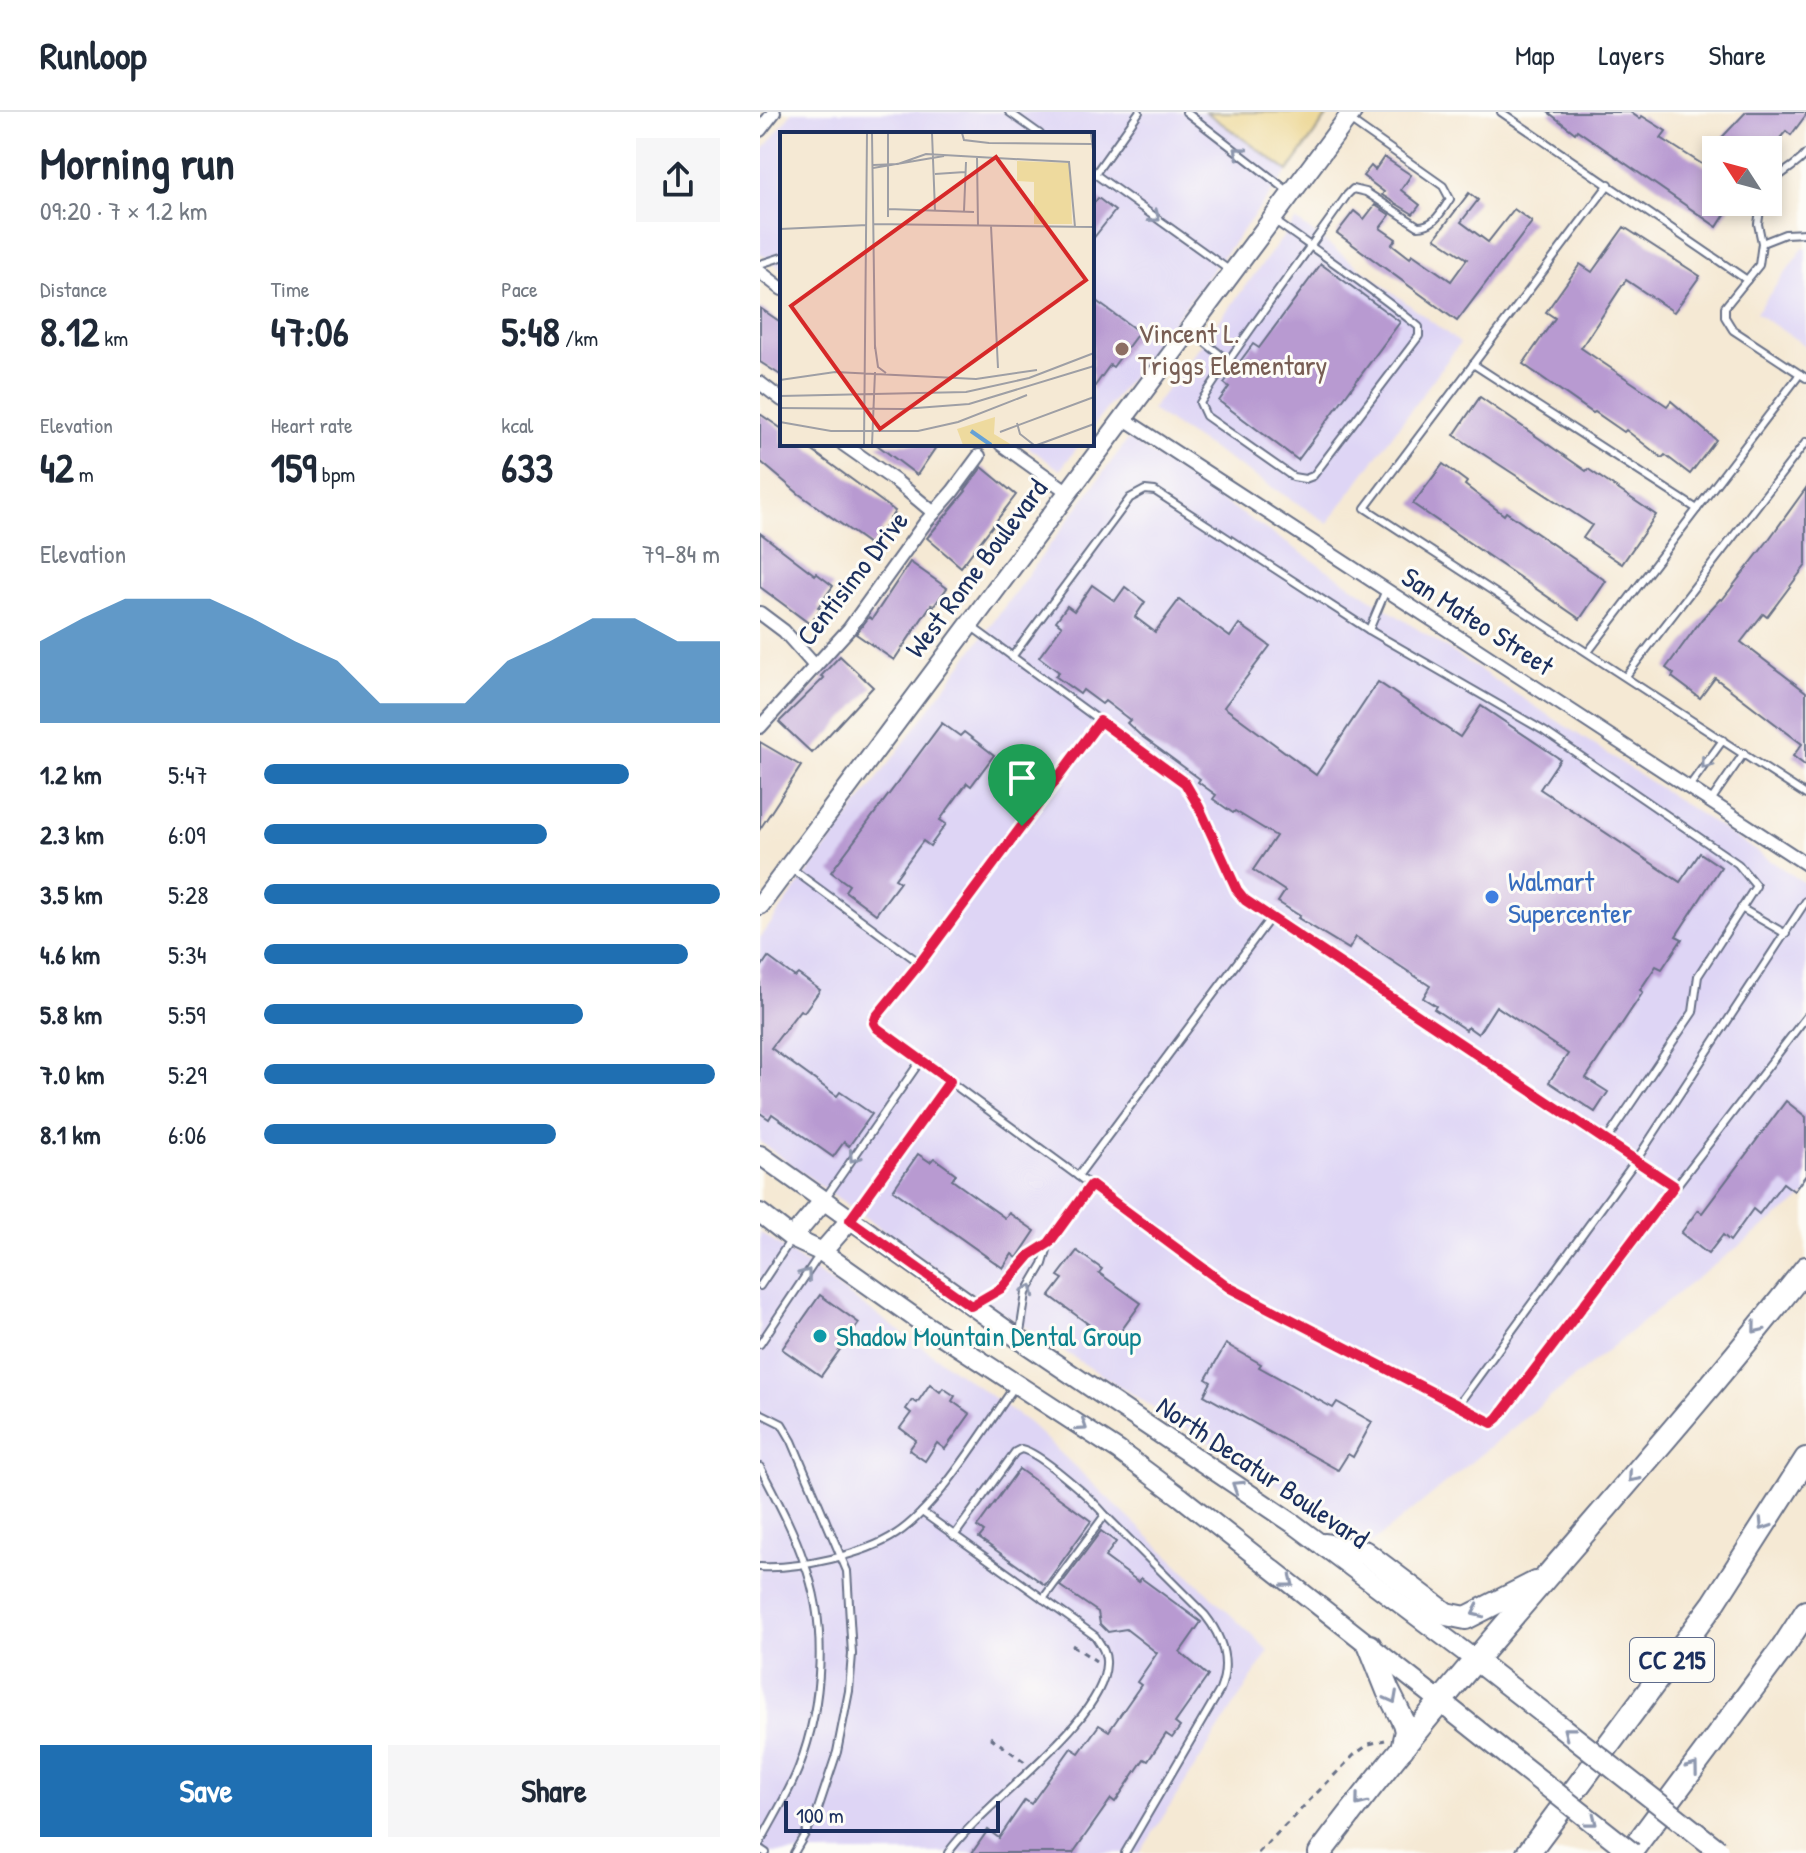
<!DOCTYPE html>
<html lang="en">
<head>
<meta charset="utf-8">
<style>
	:root { --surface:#fff; --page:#f6f6f7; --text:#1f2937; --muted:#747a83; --line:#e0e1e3; --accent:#1f6fb2 }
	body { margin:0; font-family:"Patrick Hand",sans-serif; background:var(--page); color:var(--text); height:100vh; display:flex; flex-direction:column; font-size:30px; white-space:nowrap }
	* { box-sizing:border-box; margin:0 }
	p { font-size:26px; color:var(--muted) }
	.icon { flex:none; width:44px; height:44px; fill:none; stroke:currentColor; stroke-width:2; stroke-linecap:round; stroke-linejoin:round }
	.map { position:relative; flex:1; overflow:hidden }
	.drawer { display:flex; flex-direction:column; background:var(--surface); width:760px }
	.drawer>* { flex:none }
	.needle { width:52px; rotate:306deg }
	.buttons { position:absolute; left:942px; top:24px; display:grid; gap:16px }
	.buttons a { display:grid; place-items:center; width:80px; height:80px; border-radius:0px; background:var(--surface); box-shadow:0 4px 12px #0003; font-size:40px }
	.scale { position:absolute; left:24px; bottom:20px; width:216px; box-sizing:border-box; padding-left:8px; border:4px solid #1b2f5e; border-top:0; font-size:22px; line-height:28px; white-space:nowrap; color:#1b2f5e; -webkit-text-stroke:6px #fdfcf7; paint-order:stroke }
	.pin { position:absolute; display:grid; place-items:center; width:68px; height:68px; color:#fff; margin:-82px -34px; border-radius:50% 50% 50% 0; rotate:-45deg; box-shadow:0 0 8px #0007 }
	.pin .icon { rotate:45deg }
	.round { display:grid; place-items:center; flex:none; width:84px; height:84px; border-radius:0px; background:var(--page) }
	.summary { display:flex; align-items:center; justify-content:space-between; height:136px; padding:0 40px }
	h1 { font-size:44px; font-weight:700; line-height:60px }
	.stats { display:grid; grid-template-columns:repeat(3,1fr); gap:12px; height:136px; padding:8px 40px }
	.stats div { display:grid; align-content:center }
	.stats b { font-size:40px; font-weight:700 }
	.stats small { font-size:22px; font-weight:400 }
	.stats p { font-size:22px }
	.chart { height:224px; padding:16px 40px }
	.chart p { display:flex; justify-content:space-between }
	.chart svg { width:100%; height:144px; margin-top:8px; fill:var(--accent); opacity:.7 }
	.button { display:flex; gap:16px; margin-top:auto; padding:16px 40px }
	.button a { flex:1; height:92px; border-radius:0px; background:var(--accent); color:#fff; font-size:32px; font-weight:700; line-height:92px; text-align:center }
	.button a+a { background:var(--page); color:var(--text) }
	ul { padding:0 40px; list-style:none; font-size:26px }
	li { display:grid; grid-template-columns:128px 96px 1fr; align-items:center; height:60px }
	li i { height:20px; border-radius:10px; background:var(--accent) }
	header { display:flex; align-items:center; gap:48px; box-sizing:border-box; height:112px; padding:0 40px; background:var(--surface); border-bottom:2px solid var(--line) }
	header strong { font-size:38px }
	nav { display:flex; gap:44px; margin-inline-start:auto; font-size:28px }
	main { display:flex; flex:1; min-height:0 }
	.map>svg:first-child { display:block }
	.built { fill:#ded5f5 }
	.sand { fill:#eeda9e; stroke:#84847e; stroke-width:2 }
	.building { fill:#b89ad1 }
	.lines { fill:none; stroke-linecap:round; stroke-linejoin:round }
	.lane-casing { stroke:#677087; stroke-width:10 }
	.street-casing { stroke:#677087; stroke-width:16 }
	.secondary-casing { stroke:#677087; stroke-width:22 }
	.primary-casing { stroke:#677087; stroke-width:24 }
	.highway-casing { stroke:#677087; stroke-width:26 }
	.path { stroke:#677087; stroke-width:3; stroke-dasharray:6 6; stroke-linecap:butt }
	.lane { stroke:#fff; stroke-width:6 }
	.street { stroke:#fff; stroke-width:12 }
	.secondary { stroke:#fff; stroke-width:18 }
	.primary { stroke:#fff; stroke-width:20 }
	.highway { stroke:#fff; stroke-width:22 }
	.primary-bridge-casing { stroke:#677087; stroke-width:24; stroke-linecap:butt }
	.primary-bridge { stroke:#fff; stroke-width:20 }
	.oneway { stroke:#8d97ae }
	.route-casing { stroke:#fff; stroke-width:16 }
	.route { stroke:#e11d48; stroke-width:10 }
	.education-dot { fill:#8d6e63; stroke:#fdfcf7; stroke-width:3 }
	.shop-dot { fill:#3f7fe0; stroke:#fdfcf7; stroke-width:3 }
	.culture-dot { fill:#0f9aa8; stroke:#fdfcf7; stroke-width:3 }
	.labels { text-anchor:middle; stroke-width:6; stroke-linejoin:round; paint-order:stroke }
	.shield { fill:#fdfcf7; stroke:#5f6c8c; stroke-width:2 }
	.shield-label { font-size:26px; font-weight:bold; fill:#1b2f5e }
	.education-label { font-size:28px; fill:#785e54; stroke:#fdfcf7; text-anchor:start }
	.street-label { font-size:28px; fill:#1b2f5e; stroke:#fdfcf7 }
	.shop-label { font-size:28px; fill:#366cbe; stroke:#fdfcf7; text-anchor:start }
	.culture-label { font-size:28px; fill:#0d838f; stroke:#fdfcf7; text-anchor:start }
	.inset-river { fill:none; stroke:#65a1d6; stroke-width:4 }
	.inset-road { fill:none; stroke:#9e9fa5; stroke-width:2 }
	.view { fill:#d62828; fill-opacity:0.15; stroke:#d62828; stroke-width:4 }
	.inset-edge { fill:none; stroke:#1b2f5e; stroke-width:4 }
</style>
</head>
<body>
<header>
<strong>Runloop</strong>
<nav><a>Map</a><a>Layers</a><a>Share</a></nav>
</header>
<main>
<section class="drawer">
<div class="summary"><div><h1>Morning run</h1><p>09:20 · 7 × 1.2 km</p></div><a class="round"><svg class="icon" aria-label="share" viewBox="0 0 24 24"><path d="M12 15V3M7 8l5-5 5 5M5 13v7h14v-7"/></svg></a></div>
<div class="stats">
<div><p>Distance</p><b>8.12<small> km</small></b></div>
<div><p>Time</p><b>47:06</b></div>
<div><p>Pace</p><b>5:48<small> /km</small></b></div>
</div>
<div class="stats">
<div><p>Elevation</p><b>42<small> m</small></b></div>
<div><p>Heart rate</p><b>159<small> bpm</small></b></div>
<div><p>kcal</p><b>633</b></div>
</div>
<div class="chart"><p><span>Elevation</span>79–84 m</p>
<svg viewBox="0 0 160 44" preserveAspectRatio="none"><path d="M0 44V19L10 12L20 6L30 6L40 6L50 12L60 19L70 25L80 38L90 38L100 38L110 25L120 19L130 12L140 12L150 19L160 19V44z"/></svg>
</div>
<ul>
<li><b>1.2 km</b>5:47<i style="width:80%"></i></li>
<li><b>2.3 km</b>6:09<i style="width:62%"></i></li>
<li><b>3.5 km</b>5:28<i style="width:100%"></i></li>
<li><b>4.6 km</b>5:34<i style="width:93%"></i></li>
<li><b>5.8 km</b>5:59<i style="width:70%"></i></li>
<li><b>7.0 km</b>5:29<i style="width:99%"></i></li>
<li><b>8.1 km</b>6:06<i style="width:64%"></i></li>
</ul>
<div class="button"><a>Save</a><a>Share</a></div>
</section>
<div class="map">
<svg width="1046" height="1741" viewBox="0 0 1046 1741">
	<rect width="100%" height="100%" fill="#fdfcf7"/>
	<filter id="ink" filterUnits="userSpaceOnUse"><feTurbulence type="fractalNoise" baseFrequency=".0125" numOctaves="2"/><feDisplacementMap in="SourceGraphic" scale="16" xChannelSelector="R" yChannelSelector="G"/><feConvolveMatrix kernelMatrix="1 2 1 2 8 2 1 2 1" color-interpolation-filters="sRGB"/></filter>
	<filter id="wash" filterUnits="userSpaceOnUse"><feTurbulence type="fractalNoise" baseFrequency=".006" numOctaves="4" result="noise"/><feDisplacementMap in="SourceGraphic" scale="32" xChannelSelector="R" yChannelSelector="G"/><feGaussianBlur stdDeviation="1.8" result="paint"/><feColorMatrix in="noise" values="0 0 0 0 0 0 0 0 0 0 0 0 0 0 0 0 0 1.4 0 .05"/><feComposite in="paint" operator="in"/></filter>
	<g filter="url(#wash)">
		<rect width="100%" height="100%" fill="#f5e9d4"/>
		<g class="built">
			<polygon points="32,0 446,0 528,59 332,316 332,22 22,22 22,157 0,141 0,42"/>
			<polygon points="536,108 700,231 568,411 391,298"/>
			<polygon points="1043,136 1046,137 1046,234 996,201"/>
			<polygon points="368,327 1046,772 1046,1083 924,1176 611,1432 203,1176 0,1030 0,826"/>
			<polygon points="264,332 320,332 300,358"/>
			<polygon points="0,1120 269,1311 509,1539 380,1741 0,1741"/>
		</g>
		<polygon class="sand" points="446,0 570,0 528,59"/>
		<g id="blocks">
			<g class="building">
				<polygon points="788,0 870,0 880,7 882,4 906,19 901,26 956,61 956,90 973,90 957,115 817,18 815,21"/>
				<polygon points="986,0 1046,0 1046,3 1031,23 1026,19 1010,38 950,38"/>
				<polygon points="624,45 651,63 641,78 660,93 653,102 622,83 624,80 603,64 611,54 615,58"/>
				<polygon points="709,81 718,88 701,110 728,130 754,97 772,110 697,209 577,121 594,99 604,107 615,93 630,103 620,116 636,127 632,132 650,146 652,142 691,169 707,147 675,126"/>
				<polygon points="338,86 355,99 332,128 332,93"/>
				<polygon points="864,115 940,164 914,200 866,168 821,236 907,294 911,289 956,328 930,362 905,343 902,346 866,318 864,320 835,300 833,301 763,252 795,206 786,200 820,152 832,160"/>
				<polygon points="561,152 640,210 538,348 459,289 469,275 464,271 493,232 499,236"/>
				<polygon points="332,186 379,220 353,255 350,253 332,278"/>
				<polygon points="0,196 22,211 22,264 0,250"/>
				<polygon points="720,285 826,359 828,357 896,403 862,452 823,426 832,413 694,323"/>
				<polygon points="0,302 22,317 22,332 43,332 135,399 112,434 39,382 0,349"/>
				<polygon points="116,332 178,332 157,363"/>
				<polygon points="683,352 707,370 705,373 744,403 746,400 846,469 820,507 653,392"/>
				<polygon points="222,355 256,383 201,455 167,426 206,379 205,378"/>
				<polygon points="1046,376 1046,453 1007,505 1003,502 981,530 1046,580 1046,654 1033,644 1042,632 955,566 940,586 912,565 914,562 906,556 942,507 960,487 962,488 1007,430"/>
				<polygon points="0,421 55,463 56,461 73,474 58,495 61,497 50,512 0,475"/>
				<polygon points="150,450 187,476 174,494 171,493 134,548 96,522 109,505 112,507"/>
				<polygon points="332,473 355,489 365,475 385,490 375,505 395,520 419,488 470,525 479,512 510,534 464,595 556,663 618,570 700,625 721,594 800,647 780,677 920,770 940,741 961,755 916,824 922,827 902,857 896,854 880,878 883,880 826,966 848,980 835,1000 789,970 808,942 736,894 718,922 708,915 706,918 674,897 676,894 663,886 670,874 596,825 589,837 538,806 540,804 518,790 525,779 493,758 516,724 475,699 473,701 453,687 456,683 438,670 440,667 380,623 367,611 370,608 345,589 342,592 323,578 320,582 295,564 299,560 279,545 302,514 296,509 307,494 314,499"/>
				<polygon points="80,544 113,575 52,641 19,610 64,566 61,564"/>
				<polygon points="182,611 200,624 204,620 234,643 211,674 207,671 180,708 186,712 170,734 163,729 135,767 140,770 116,802 85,779 89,773 71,760"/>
				<polygon points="0,630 41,654 0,717"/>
				<polygon points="8,845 35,865 38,862 60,878 44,900 40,898 11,936 77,984 80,980 112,1002 89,1034 84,1030 73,1045 12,1002 9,1007 0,1001 0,857"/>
				<polygon points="1026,989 1046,1005 1046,1063 1034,1079 1023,1071 999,1102 993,1097 970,1129 963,1123 948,1142 921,1121 938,1098 942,1101"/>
				<polygon points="158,1042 170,1050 174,1046 196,1062 192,1068 245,1106 249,1101 275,1119 257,1146 252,1142 243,1156 133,1078"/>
				<polygon points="317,1139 342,1157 339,1161 381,1191 353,1230 290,1184 303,1167 298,1164"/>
				<polygon points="60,1183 99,1211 61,1264 22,1237"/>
				<polygon points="466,1232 501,1252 499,1255 573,1296 577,1290 612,1310 593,1345 588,1342 578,1358 444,1283 451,1270 446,1267"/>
				<polygon points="170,1272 180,1280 183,1276 195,1284 192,1289 210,1302 185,1337 177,1331 165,1349 149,1338 156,1328 140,1316 151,1301 146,1297 152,1288 157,1291"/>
				<polygon points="259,1357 331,1409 285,1473 219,1426 224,1420 217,1415"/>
				<polygon points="341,1419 356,1430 345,1445 379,1470 381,1466 441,1510 420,1540 448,1564 415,1611 420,1615 412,1626 406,1622 388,1649 384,1647 355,1690 351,1687 313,1741 212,1741 228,1718 239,1726 265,1688 271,1692 311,1636 319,1641 339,1613 349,1619 381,1573 377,1570 397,1541 366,1517 348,1520 340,1512 338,1500 300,1474"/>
			</g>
		</g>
	</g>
	<g filter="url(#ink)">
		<use href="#blocks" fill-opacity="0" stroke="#677087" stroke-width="2"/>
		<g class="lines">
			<g class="lane-casing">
				<g id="lane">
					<polyline points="249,0 280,22"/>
					<polyline points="426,0 528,79"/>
					<polyline points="741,0 987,168"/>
					<polyline points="332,60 469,158"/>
					<polyline points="335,62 379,0"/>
					<polyline points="849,72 605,396 1046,683"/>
					<path d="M1008,75C1018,61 1035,56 1046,42"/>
					<polyline points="1001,90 998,112 1002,131 999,153 965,195 965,205 973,218 1046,266"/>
					<path d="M515,109C564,144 613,177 659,215V224L553,364L545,367L533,365L446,304L440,291C486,220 538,153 587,83L593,77L606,80L658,114C675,114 681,100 690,87L683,74L588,7"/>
					<polyline points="1002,131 1025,122 1046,121"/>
					<polyline points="0,152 22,145"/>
					<polyline points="432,220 467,248"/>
					<polyline points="713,252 937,397"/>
					<polyline points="212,515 425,671 439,695 477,778 485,788 914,1074"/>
					<polyline points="609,518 626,478"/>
					<polyline points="828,540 1040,262"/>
					<polyline points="252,545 370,386 385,378 395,379 609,518 784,619 978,752 996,774 938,864 933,900 847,1027"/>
					<polyline points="866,564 1046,330"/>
					<polyline points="928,676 963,628"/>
					<polyline points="950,690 984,641"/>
					<polyline points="32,757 160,851 116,905 114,911 117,916 470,1176 732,1311 738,1306 1046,905"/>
					<polyline points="981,796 1026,822"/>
					<polyline points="160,851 340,609"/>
					<polyline points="318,1064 511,805"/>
					<polyline points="66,1085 161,948"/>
					<polyline points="92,1105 190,969"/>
					<polyline points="0,1174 30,1129"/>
					<polyline points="215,1191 242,1176 270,1143 289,1131 331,1073"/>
					<polyline points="260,1221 266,1181 283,1152 289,1131"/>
					<polyline points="0,1232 60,1142"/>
					<polyline points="697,1294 877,1047 1046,789"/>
					<polyline points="0,1301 22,1312 32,1329 87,1459 92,1542 89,1579 77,1640 56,1703 34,1741"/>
					<path d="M0,1355C16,1386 33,1417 44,1450C68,1513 63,1592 39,1655C29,1681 13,1706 0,1731"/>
					<path d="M162,1400L335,1524C341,1533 347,1541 346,1552C344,1611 223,1690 188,1741"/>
					<path d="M345,1403L445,1503C463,1526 471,1550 460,1578L365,1741"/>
					<path d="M194,1424L255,1340L261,1337C279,1340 332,1387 345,1403L283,1487"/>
					<path d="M0,1455C38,1457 104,1443 136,1422C178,1395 225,1316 255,1274"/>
					<polyline points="0,1737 6,1741"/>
				</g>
			</g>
			<g class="street-casing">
				<g id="street">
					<polyline points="0,18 14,0"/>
					<polyline points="0,160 22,177"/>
					<polyline points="0,271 22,288"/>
					<polyline points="363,306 1046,752"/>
					<polyline points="83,332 137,370 174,401"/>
					<polyline points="241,332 308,380"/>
					<polyline points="0,501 24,519 55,554"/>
					<polyline points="0,615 89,517 165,411 193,379 219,344"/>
				</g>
			</g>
			<g class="secondary-casing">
				<g id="secondary">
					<polyline points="0,793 592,0"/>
					<polyline points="0,1043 259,1227 534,1412 714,1547"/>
					<polyline points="0,1101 32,1126 62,1140 161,1210 359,1339 422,1386 680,1589"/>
					<polyline points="32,1126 64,1088"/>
					<polyline points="62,1140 90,1108"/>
				</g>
			</g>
			<g class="primary-casing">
				<g id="primary">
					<polyline points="714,1547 782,1600"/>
					<polyline points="680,1589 749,1644"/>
				</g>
			</g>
			<g class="highway-casing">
				<g id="highway">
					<polyline points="565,1433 604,1440 686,1502 706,1506 775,1471"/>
					<polyline points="610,1534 628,1579 644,1611 646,1619 642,1637"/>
					<path d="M560,1741C713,1538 889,1356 1046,1156"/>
					<polyline points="768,1741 954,1491 1046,1347"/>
					<polyline points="870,1741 1024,1534 1046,1500"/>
				</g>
			</g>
			<g class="path">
				<polyline points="312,1533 336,1549"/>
				<polyline points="230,1625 265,1650"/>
				<polyline points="498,1741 594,1643 609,1632 625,1628"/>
			</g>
			<use href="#lane" class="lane"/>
			<use href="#street" class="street"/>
			<use href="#secondary" class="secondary"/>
			<use href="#primary" class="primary"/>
			<use href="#highway" class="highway"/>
			<g class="primary-bridge-casing">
				<g id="primary-bridge">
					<polyline points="782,1600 958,1738"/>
					<polyline points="749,1644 872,1741"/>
				</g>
			</g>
			<use href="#primary-bridge" class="primary-bridge"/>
		</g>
		<defs><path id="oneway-chevron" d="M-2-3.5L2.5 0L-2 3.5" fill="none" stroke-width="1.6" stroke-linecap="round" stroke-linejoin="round" transform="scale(2)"/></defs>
		<g class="oneway">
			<use href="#oneway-chevron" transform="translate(479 40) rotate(-141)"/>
			<use href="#oneway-chevron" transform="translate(395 105) rotate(36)"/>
			<use href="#oneway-chevron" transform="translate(946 652) rotate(126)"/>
			<use href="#oneway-chevron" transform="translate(94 1045) rotate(125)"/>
			<use href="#oneway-chevron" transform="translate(46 1162) rotate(-54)"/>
			<use href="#oneway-chevron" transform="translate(269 1178) rotate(-65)"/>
			<use href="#oneway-chevron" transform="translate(997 1216) rotate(129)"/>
			<use href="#oneway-chevron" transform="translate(322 1314) rotate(34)"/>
			<use href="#oneway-chevron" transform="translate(873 1365) rotate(131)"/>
			<use href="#oneway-chevron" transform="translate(477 1374) rotate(-147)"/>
			<use href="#oneway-chevron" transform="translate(1004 1413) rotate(123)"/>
			<use href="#oneway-chevron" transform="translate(529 1470) rotate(38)"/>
			<use href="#oneway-chevron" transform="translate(717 1500) rotate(155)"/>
			<use href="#oneway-chevron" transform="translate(632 1586) rotate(62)"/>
			<use href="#oneway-chevron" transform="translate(808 1620) rotate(-142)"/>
			<use href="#oneway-chevron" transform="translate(933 1656) rotate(-53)"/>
			<use href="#oneway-chevron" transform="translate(600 1689) rotate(129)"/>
			<use href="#oneway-chevron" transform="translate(832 1709) rotate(38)"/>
		</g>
	</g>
	<g class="lines" filter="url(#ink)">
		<g class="route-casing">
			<polygon id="route" points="340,609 425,671 439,695 477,778 485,788 914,1074 738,1306 732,1311 470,1176 331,1073 289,1131 270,1143 242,1176 211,1194 90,1108 190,969 117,916 114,911 116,905 160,851"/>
		</g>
		<use href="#route" class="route"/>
	</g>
	<circle class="education-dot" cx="362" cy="237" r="8"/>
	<circle class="shop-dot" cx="732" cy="785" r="8"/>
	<circle class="culture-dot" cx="60" cy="1224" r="8"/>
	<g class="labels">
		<rect class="shield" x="870" y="1526" width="84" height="44" rx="6"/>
		<g class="shield-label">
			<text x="912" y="1557">CC 215</text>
		</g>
		<g class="education-label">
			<text x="378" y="231">Vincent L.<tspan x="378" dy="32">Triggs Elementary</tspan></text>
		</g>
		<g class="street-label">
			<text transform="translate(216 456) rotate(-53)" y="10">West Rome Boulevard</text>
			<text transform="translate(92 466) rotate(-52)" y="10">Centisimo Drive</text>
			<text transform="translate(718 509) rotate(33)" y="10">San Mateo Street</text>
			<text transform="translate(503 1360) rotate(34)" y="10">North Decatur Boulevard</text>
		</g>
		<g class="shop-label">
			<text x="748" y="779">Walmart<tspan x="748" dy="32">Supercenter</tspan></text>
		</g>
		<g class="culture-label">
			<text x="76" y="1234">Shadow Mountain Dental Group</text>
		</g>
	</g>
	<g transform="translate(20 20)">
		<rect width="314" height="314" fill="#f5e9d4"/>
		<path d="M237,29L290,31L292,92H254V50L237,49ZM215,285L214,302L232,313H183L177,297Z" fill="#eeda9e"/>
		<path class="inset-river" d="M191,299L211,313"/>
		<path class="inset-road" d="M92,1L95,217M152,1L155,79M182,1L184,8L209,11L312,12M311,1L314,26M197,25L198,94M93,33L118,32L146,22L289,30L295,95M93,36L164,24M155,42L185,40M108,77L194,80M184,79L186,30M108,85V1M93,92L314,95M211,94L218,236M0,97L87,93M95,214L98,235L106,241M0,248L55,240L196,247L257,238M0,264L186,260L249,246L314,221M0,276L123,277L189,272L314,234M0,290L51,299H138L178,290L247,263M237,291L240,302L254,313M220,300L314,265M84,313L87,1M92,313L95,240M257,313L314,292"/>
		<path class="view" d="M216,25L306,148L100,297L11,174Z"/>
		<rect width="314" height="314" class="inset-edge"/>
	</g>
</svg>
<div class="buttons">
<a><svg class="needle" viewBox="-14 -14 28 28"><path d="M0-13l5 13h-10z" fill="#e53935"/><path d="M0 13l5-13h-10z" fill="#747a83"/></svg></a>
</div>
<div class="scale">100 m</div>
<div class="pin" style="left:262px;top:714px;background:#1e9e55"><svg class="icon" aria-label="arrive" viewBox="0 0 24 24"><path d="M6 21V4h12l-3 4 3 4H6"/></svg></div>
</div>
</main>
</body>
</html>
